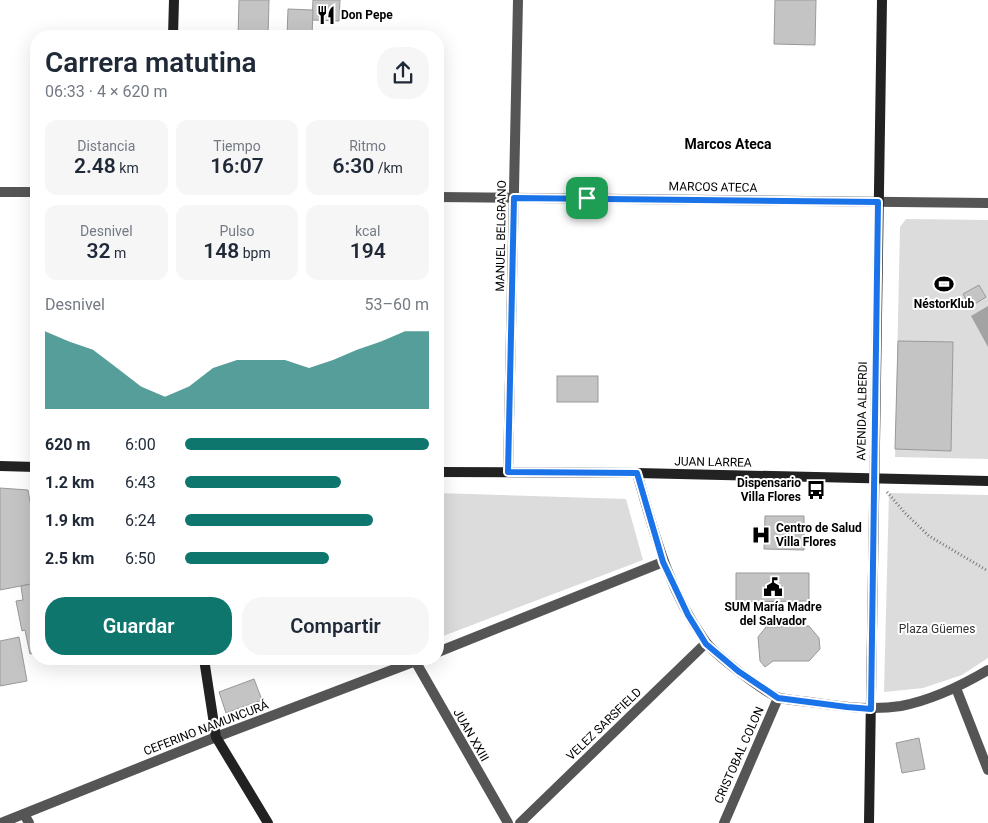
<!DOCTYPE html>
<html lang="es">
<head>
<meta charset="utf-8">
<style>
	:root { --surface:#fff; --page:#f6f6f7; --text:#1f2937; --muted:#747a83; --accent:#0f766e }
	body { margin:0; font-family:Roboto,sans-serif; background:var(--page); color:var(--text); height:100vh; display:flex; flex-direction:column; font-size:19px; white-space:nowrap }
	* { box-sizing:border-box; margin:0 }
	p { font-size:16px; color:var(--muted) }
	.icon { flex:none; width:28px; height:28px; fill:none; stroke:currentColor; stroke-width:2; stroke-linecap:round; stroke-linejoin:round }
	.map { position:relative; flex:1; overflow:hidden }
	.sheet { position:absolute; left:30px; top:30px; width:414px; height:635px; display:flex; flex-direction:column; background:var(--surface); border-radius:20px; box-shadow:0 5px 20px #0002 }
	.sheet>* { flex:none }
	.pin { position:absolute; display:grid; place-items:center; width:42px; height:42px; color:#fff; margin:-21px; border-radius:10px; box-shadow:0 2px 8px #0006 }
	.round { display:grid; place-items:center; flex:none; width:52px; height:52px; border-radius:20px; background:var(--page) }
	.headline { display:flex; align-items:center; justify-content:space-between; height:85px; padding:0 15px }
	h1 { font-size:28px; font-weight:600; line-height:38px }
	.figures { display:grid; grid-template-columns:repeat(3,1fr); gap:8px; height:85px; padding:5px 15px }
	.figures div { display:grid; align-content:center; border-radius:12px; background:var(--page); text-align:center }
	.figures b { font-size:21px; font-weight:600 }
	.figures small { font-size:14px; font-weight:400 }
	.figures p { font-size:14px }
	.chart { height:140px; padding:10px 15px }
	.chart p { display:flex; justify-content:space-between }
	.chart svg { width:100%; height:90px; margin-top:5px; fill:var(--accent); opacity:.7 }
	.button { display:flex; gap:10px; margin-top:auto; padding:10px 15px }
	.button a { flex:1; height:58px; border-radius:20px; background:var(--accent); color:#fff; font-size:20px; font-weight:600; line-height:58px; text-align:center }
	.button a+a { background:var(--page); color:var(--text) }
	ul { padding:0 15px; list-style:none; font-size:16px }
	li { display:grid; grid-template-columns:80px 60px 1fr; align-items:center; height:38px }
	li i { height:12px; border-radius:6px; background:var(--accent) }
	.map>svg:first-child { display:block }
	.green { fill:#dcdcdc }
	.water { fill:#a3a3a3 }
	.building { fill:#c4c4c4; stroke:#999 }
	.lines { fill:none; stroke-linecap:round; stroke-linejoin:round }
	.path { stroke:#777; stroke-width:3; stroke-dasharray:1 2.5; stroke-linecap:butt }
	.street { stroke:#555; stroke-width:10 }
	.secondary { stroke:#222; stroke-width:10 }
	.route-casing { stroke:#fff; stroke-width:10 }
	.route { stroke:#1a73e8; stroke-width:6 }
	.labels { text-anchor:middle; stroke-width:4; stroke-linejoin:round; paint-order:stroke }
	.poi-label { font-size:12px; font-weight:bold; fill:#000; stroke:#fff; text-anchor:start }
	.street-label { font-size:12px; fill:#000; stroke:#fff }
	.park-label { font-size:12px; fill:#333; stroke:#fff }
	.neighbourhood-label { font-size:14px; font-weight:bold; fill:#000; stroke:#fff }
</style>
</head>
<body>
<div class="map">
<svg width="988" height="823" viewBox="0 0 988 823">
	<rect width="100%" height="100%" fill="#fff"/>
	<g class="green">
		<polygon points="906,219 988,220 988,459 895,457 900,227"/>
		<polygon points="438,493 626,499 643,560 438,638"/>
		<polygon points="889,493 988,495 988,658 962,675 923,688 884,692"/>
	</g>
	<polygon class="water" points="988,306 988,347 971,316"/>
	<g class="building">
		<polygon points="239,0 269,0 268,36 238,36"/>
		<polygon points="313,0 340,0 339,21 312,20"/>
		<polygon points="775,0 816,0 815,45 774,44"/>
		<polygon points="288,9 313,10 312,36 287,36"/>
		<polygon points="979,285 986,297 970,307 963,294"/>
		<polygon points="898,341 953,342 951,451 895,449"/>
		<rect x="557" y="376" width="41" height="26"/>
		<polygon points="0,488 28,490 36,535 36,583 0,590"/>
		<polygon points="765,516 804,516 804,550 764,549"/>
		<polygon points="736,573 809,573 809,601 736,602"/>
		<polygon points="36,583 36,653 30,654 25,630 22,631 16,601 23,600 21,586"/>
		<polygon points="809,626 819,638 820,649 809,661 773,661 765,667 760,661 758,637 766,627"/>
		<polygon points="19,637 27,681 0,686 0,641"/>
		<polygon points="254,679 262,700 226,713 219,692"/>
		<polygon points="919,738 925,769 902,773 896,743"/>
	</g>
	<g class="lines">
		<polyline class="path" points="887,492 905,513 929,536 988,571"/>
		<g class="street">
			<polyline points="0,192 36,192"/>
			<polyline points="438,197 988,203"/>
			<polyline points="508,472 518,0"/>
			<path d="M637,473C654,532 668,590 705,641C714,654 766,694 780,698C790,700 800,701 810,702C840,706 870,711 901,706C932,700 961,686 988,670"/>
			<polyline points="438,652 663,562"/>
			<polyline points="414,659 508,823"/>
			<polyline points="956,688 988,770"/>
			<polyline points="24,814 29,823"/>
			<polyline points="1,823 216,737 421,659"/>
			<polyline points="520,823 706,643"/>
			<polyline points="724,823 778,698"/>
		</g>
		<g class="secondary">
			<polyline points="173,36 174,0"/>
			<polyline points="0,466 36,467"/>
			<polyline points="438,472 637,473 988,481"/>
			<polyline points="204,659 216,737 268,823"/>
			<polyline points="869,823 882,0"/>
		</g>
	</g>
	<g class="lines">
		<g class="route-casing">
			<polygon id="route" points="514,198 878,202 871,709 847,707 778,698 738,671 706,644 688,615 663,562 637,473 508,472"/>
		</g>
		<use href="#route" class="route"/>
	</g>
	<defs>
		<g id="restaurant-bare" transform="scale(1.5)"><path d="M-5-6h1v4h1v-4h1v4h1v-4h1v5L-1.5 .5V6h-2V.5L-5-1ZM5-6V6H3V1.5H1.5Q1.5-4 5-6Z" fill="#000" stroke="#fff" stroke-width="2.5" paint-order="stroke"/></g>
		<g id="stadium-bare" transform="scale(1.5)"><path d="M0-5a6.5 5 0 1 0 0 10a6.5 5 0 1 0 0-10ZM-3.5-1.8h7v3.6h-7Z" fill="#000" stroke="#fff" stroke-width="2.5" paint-order="stroke"/></g>
		<g id="bus-bare" transform="scale(1.5)"><path d="M-5-6H5V4H4V6H2V4H-2V6H-4V4H-5ZM-3.5-4V0h7V-4ZM-3.5 1.2v1.5H-2V1.2ZM2 1.2v1.5H3.5V1.2Z" fill="#000" stroke="#fff" stroke-width="2.5" paint-order="stroke"/></g>
		<g id="hospital-bare" transform="scale(1.5)"><path d="M-5-5h3v3.5h4V-5h3V5h-3V1.5h-4V5h-3Z" fill="#000" stroke="#fff" stroke-width="2.5" paint-order="stroke"/></g>
		<g id="civic-bare" transform="scale(1.5)"><path d="M-.6-6.5H3V-4.5H.6V-3L4-1V1h2V6H-6V1h2V-1L-.6-3ZM-1.2 2.5V6h2.4V2.5Z" fill="#000" stroke="#fff" stroke-width="2.5" paint-order="stroke"/></g>
	</defs>
	<g fill-rule="evenodd">
		<use href="#restaurant-bare" x="326" y="15"/>
		<use href="#stadium-bare" x="944" y="284"/>
		<use href="#bus-bare" x="816" y="490"/>
		<use href="#hospital-bare" x="761" y="535"/>
		<use href="#civic-bare" x="773" y="587"/>
	</g>
	<g class="labels">
		<g class="poi-label">
			<text x="341" y="19">Don Pepe</text>
			<text x="944" y="308" text-anchor="middle">NéstorKlub</text>
			<text x="801" y="487" text-anchor="end">Dispensario<tspan x="801" dy="14">Villa Flores</tspan></text>
			<text x="776" y="532">Centro de Salud<tspan x="776" dy="14">Villa Flores</tspan></text>
			<text x="773" y="611" text-anchor="middle">SUM María Madre<tspan x="773" dy="14">del Salvador</tspan></text>
		</g>
		<g class="street-label">
			<text transform="translate(713 187) rotate(1)" y="4">MARCOS ATECA</text>
			<text transform="translate(501 236) rotate(-89)" y="4">MANUEL BELGRANO</text>
			<text transform="translate(862 411) rotate(-89)" y="4">AVENIDA ALBERDI</text>
			<text transform="translate(713 462) rotate(1)" y="4">JUAN LARREA</text>
			<text transform="translate(604 724) rotate(-44)" y="4">VELEZ SARSFIELD</text>
			<text transform="translate(206 728) rotate(-21)" y="4">CEFERINO NAMUNCURÁ</text>
			<text transform="translate(471 735) rotate(60)" y="4">JUAN XXIII</text>
			<text transform="translate(739 755) rotate(-66)" y="4">CRISTOBAL COLON</text>
		</g>
		<g class="park-label">
			<text x="937" y="633">Plaza Güemes</text>
		</g>
		<g class="neighbourhood-label">
			<text x="728" y="149">Marcos Ateca</text>
		</g>
	</g>
</svg>
<div class="pin" style="left:587px;top:198px;background:#1e9e55"><svg class="icon" aria-label="arrive" viewBox="0 0 24 24"><path d="M6 21V4h12l-3 4 3 4H6"/></svg></div>
<section class="sheet">
<div class="headline"><div><h1>Carrera matutina</h1><p>06:33 · 4 × 620 m</p></div><a class="round"><svg class="icon" aria-label="share" viewBox="0 0 24 24"><path d="M12 15V3M7 8l5-5 5 5M5 13v7h14v-7"/></svg></a></div>
<div class="figures">
<div><p>Distancia</p><b>2.48<small> km</small></b></div>
<div><p>Tiempo</p><b>16:07</b></div>
<div><p>Ritmo</p><b>6:30<small> /km</small></b></div>
</div>
<div class="figures">
<div><p>Desnivel</p><b>32<small> m</small></b></div>
<div><p>Pulso</p><b>148<small> bpm</small></b></div>
<div><p>kcal</p><b>194</b></div>
</div>
<div class="chart"><p><span>Desnivel</span>53–60 m</p>
<svg viewBox="0 0 160 44" preserveAspectRatio="none"><path d="M0 44V6L10 11L20 15L30 24L40 33L50 38L60 33L70 24L80 20L90 20L100 20L110 24L120 20L130 15L140 11L150 6L160 6V44z"/></svg>
</div>
<ul>
<li><b>620 m</b>6:00<i style="width:100%"></i></li>
<li><b>1.2 km</b>6:43<i style="width:64%"></i></li>
<li><b>1.9 km</b>6:24<i style="width:77%"></i></li>
<li><b>2.5 km</b>6:50<i style="width:59%"></i></li>
</ul>
<div class="button"><a>Guardar</a><a>Compartir</a></div>
</section>
</div>
</body>
</html>
